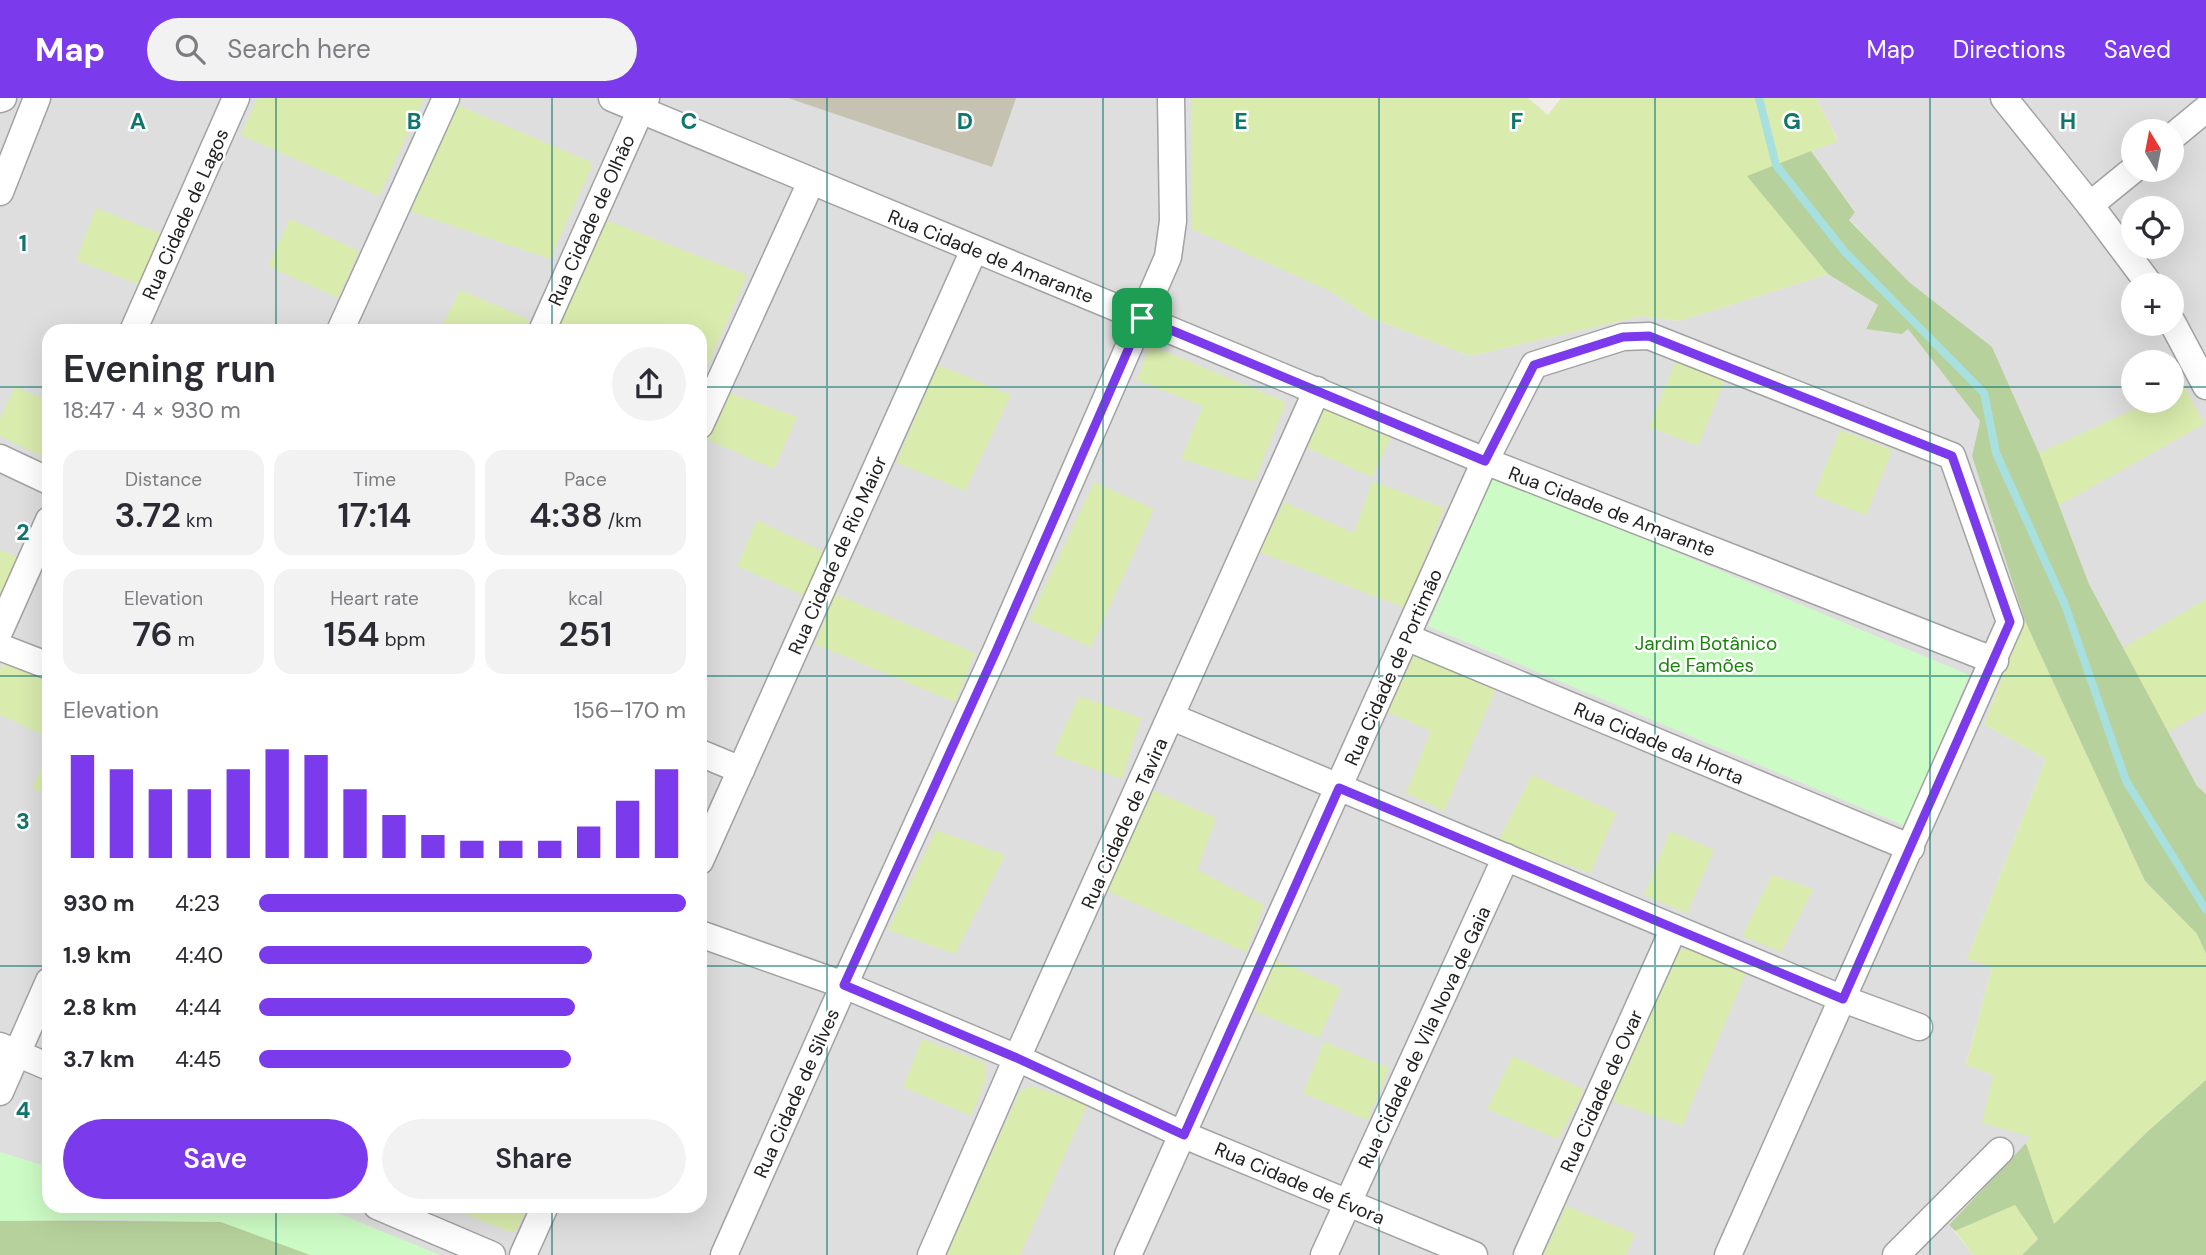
<!DOCTYPE html>
<html lang="en">
<head>
<meta charset="utf-8">
<style>
	:root { --surface:#fff; --page:#f2f2f3; --text:#2b2b33; --muted:#7c7c81; --accent:#7c3aed }
	body { margin:0; font-family:"DM Sans",sans-serif; background:var(--page); color:var(--text); height:100vh; display:flex; flex-direction:column; font-size:26px; white-space:nowrap }
	* { box-sizing:border-box; margin:0 }
	p { font-size:23px; color:var(--muted) }
	.icon { flex:none; width:38px; height:38px; fill:none; stroke:currentColor; stroke-width:2; stroke-linecap:round; stroke-linejoin:round }
	.map { position:relative; flex:1; overflow:hidden }
	.panel { position:absolute; left:42px; top:226px; width:665px; height:889px; display:flex; flex-direction:column; background:var(--surface); border-radius:21px; box-shadow:0 7px 28px #0002 }
	.panel>* { flex:none }
	.needle { width:46px; rotate:350deg }
	.buttons { position:absolute; left:2121px; top:21px; display:grid; gap:14px }
	.buttons a { display:grid; place-items:center; width:63px; height:63px; border-radius:50%; background:var(--surface); box-shadow:0 7px 28px #0002; font-size:35px }
	.pin { position:absolute; display:grid; place-items:center; width:60px; height:60px; color:#fff; margin:-30px; border-radius:14px; box-shadow:0 4px 10px #0006 }
	.round { display:grid; place-items:center; flex:none; width:74px; height:74px; border-radius:37px; background:var(--page) }
	.summary { display:flex; align-items:center; justify-content:space-between; height:119px; padding:0 21px }
	h1 { font-size:38px; font-weight:600; line-height:52px }
	.metrics { display:grid; grid-template-columns:repeat(3,1fr); gap:10px; height:119px; padding:7px 21px }
	.metrics div { display:grid; align-content:center; border-radius:18px; background:var(--page); text-align:center }
	.metrics b { font-size:35px; font-weight:600 }
	.metrics small { font-size:19px; font-weight:400 }
	.metrics p { font-size:19px }
	.chart { height:196px; padding:14px 21px }
	.chart p { display:flex; justify-content:space-between }
	.chart svg { width:100%; height:126px; margin-top:7px; stroke:var(--accent); stroke-width:6 }
	.primary-button { display:flex; gap:14px; margin-top:auto; padding:14px 21px }
	.primary-button a { flex:1; height:80px; border-radius:42px; background:var(--accent); color:#fff; font-size:28px; font-weight:600; line-height:80px; text-align:center }
	.primary-button a+a { background:var(--page); color:var(--text) }
	ul { padding:0 21px; list-style:none; font-size:23px }
	li { display:grid; grid-template-columns:112px 84px 1fr; align-items:center; height:52px }
	li i { height:18px; border-radius:9px; background:var(--accent) }
	header { display:flex; align-items:center; gap:42px; box-sizing:border-box; height:98px; padding:0 35px; background:var(--accent); color:#fff }
	header strong { font-size:33px }
	nav { display:flex; gap:38px; margin-inline-start:auto; font-size:24px }
	.search { width:490px; height:63px; background:var(--page); display:flex; align-items:center; gap:18px; box-sizing:border-box; padding:0 24px; border-radius:38px; color:var(--muted); font-size:26px }
	.map>svg:first-child { display:block }
	.residential { fill:#dfdede; fill-rule:evenodd }
	.construction { fill:#c6c2b2 }
	.grass { fill:#d9ebad }
	.forest { fill:#b7d19c }
	.park { fill:#cdfbc5 }
	.lines { fill:none; stroke-linecap:round; stroke-linejoin:round }
	.stream { stroke:#a8dfdf; stroke-width:8 }
	.minor-casing { stroke:#a2a2a2; stroke-width:29 }
	.minor { stroke:#fff; stroke-width:26 }
	.route-casing { stroke:#fff; stroke-width:14 }
	.route { stroke:#7c3aed; stroke-width:9 }
	.grid { fill:none; stroke:#0f766e; stroke-width:2; stroke-opacity:0.55 }
	.labels { text-anchor:middle; stroke-width:5; stroke-linejoin:round; paint-order:stroke }
	.street-label { font-size:19px; fill:#212121; stroke:#fff }
	.park-label { font-size:19px; fill:#1a840a; stroke:#fff }
	.grid-label { font-size:23px; text-anchor:middle; font-weight:bold; fill:#0f766e; stroke:#fff; stroke-width:5; stroke-linejoin:round; paint-order:stroke }
</style>
</head>
<body>
<header>
<strong>Map</strong>
<div class="search"><svg class="icon" aria-label="search" viewBox="0 0 24 24"><circle cx="10" cy="10" r="6"/><path d="M15 15l6 6"/></svg>Search here</div>
<nav><a>Map</a><a>Directions</a><a>Saved</a></nav>
</header>
<div class="map">
<svg width="2206" height="1157" viewBox="0 0 2206 1157">
	<rect width="100%" height="100%" fill="#f1ece7"/>
	<g class="residential">
		<path d="M0,0H1191L1192,36L1332,194L1369,219L1470,258L1642,218L1679,223L1828,176L1878,207L1866,230L1908,231L1980,323L1972,358L2025,523L1984,626L2046,661L1967,861L1992,869L1966,966L1993,977L2032,1039L1949,1127L1973,1157H0ZM49,233H700V1108H49Z"/>
		<path d="M1816,0H2206V696L2197,688L2089,486L2039,355L1992,250L1909,184L1849,121L1855,113L1811,53L1838,42ZM2133,33H2172V72H2133ZM2133,110H2172V149H2133ZM2133,187H2172V226H2133ZM2133,264H2172V303H2133Z"/>
	</g>
	<polygon class="construction" points="788,0 1016,0 992,69"/>
	<g class="grass">
		<polygon points="257,0 424,0 379,98 241,37"/>
		<polygon points="1191,0 1528,0 1548,17 1561,0 1816,0 1838,43 1748,78 1828,176 1679,223 1642,218 1470,258 1369,219 1332,194 1192,131"/>
		<polygon points="455,6 593,65 550,161 409,113"/>
		<polygon points="96,110 164,137 143,188 76,162"/>
		<polygon points="290,121 359,153 338,200 268,168"/>
		<polygon points="606,122 747,177 702,280 700,233 557,233"/>
		<polygon points="460,192 528,221 523,233 439,233"/>
		<polygon points="1150,247 1286,304 1254,384 1181,361 1203,308 1137,282"/>
		<polygon points="1677,259 1726,279 1698,348 1649,329"/>
		<polygon points="938,267 1011,297 965,393 896,364"/>
		<polygon points="2184,288 2204,326 2059,407 2039,355 2152,303 2172,303 2172,294"/>
		<polygon points="15,289 49,303 49,362 0,338 0,320"/>
		<polygon points="729,295 797,319 774,371 706,341"/>
		<polygon points="1326,302 1394,333 1372,379 1305,349"/>
		<polygon points="1840,332 1892,352 1866,417 1814,397"/>
		<polygon points="1372,383 1444,410 1405,510 1259,454 1284,404 1354,435"/>
		<polygon points="1094,384 1154,411 1091,549 1029,522"/>
		<polygon points="757,422 824,454 805,498 737,468"/>
		<polygon points="0,452 19,460 0,498"/>
		<polygon points="835,496 975,555 955,604 815,546"/>
		<polygon points="2206,501 2206,612 2168,634 2123,550"/>
		<polygon points="2025,523 2145,783 2197,836 2206,856 2206,982 2147,1034 2053,1127 2026,1045 2031,1039 1982,1025 1993,977 1966,967 1992,869 1967,861 2046,661 1984,626"/>
		<polygon points="1410,557 1496,590 1444,713 1406,695 1431,633 1385,613"/>
		<polygon points="9,565 49,579 48,639 0,617 0,572 2,568"/>
		<polygon points="1079,598 1141,620 1122,681 1053,656"/>
		<polygon points="49,655 49,698 32,690"/>
		<polygon points="1532,677 1616,715 1590,775 1498,743"/>
		<polygon points="1152,692 1216,720 1197,772 1264,807 1246,854 1107,793"/>
		<polygon points="936,732 1005,757 955,856 888,832"/>
		<polygon points="1670,733 1714,752 1687,815 1644,797"/>
		<polygon points="1772,777 1813,791 1781,854 1742,838"/>
		<polygon points="1686,850 1747,872 1682,1028 1612,1003 1678,853"/>
		<polygon points="1270,860 1341,890 1319,940 1249,911"/>
		<polygon points="922,941 985,965 986,981 971,1018 903,989"/>
		<polygon points="1324,944 1389,970 1367,1022 1303,995"/>
		<polygon points="1513,958 1584,992 1558,1041 1487,1011"/>
		<polygon points="1031,988 1087,1007 1020,1157 944,1157 1020,993"/>
		<polygon points="2015,1107 2038,1141 2022,1157 1973,1157 1955,1133"/>
		<polygon points="444,1108 528,1108 516,1132 510,1134"/>
		<polygon points="1566,1108 1635,1136 1626,1157 1543,1157"/>
	</g>
	<g class="forest">
		<polygon points="1811,53 1855,114 1849,122 1909,184 1992,249 2039,355 2089,486 2197,688 2206,696 2206,856 2197,836 2145,783 2025,523 1972,358 1980,323 1908,231 1902,236 1866,231 1878,207 1828,176 1747,78"/>
		<polygon points="2206,982 2206,1157 2022,1157 2038,1141 2015,1107 1955,1133 1949,1127 2026,1045 2054,1126 2147,1034"/>
		<polygon points="0,1122 221,1124 315,1157 0,1157"/>
	</g>
	<g class="park">
		<polygon points="1492,377 1969,577 1905,728 1428,528"/>
		<polygon points="0,1054 49,1069 49,1108 320,1108 440,1157 310,1157 221,1124 116,1122 0,1123"/>
	</g>
	<g class="lines">
		<polyline class="stream" points="1759,0 1776,67 1845,154 1984,295 1996,355 2065,507 2126,683 2206,812"/>
		<g class="minor-casing">
			<g id="minor">
				<polyline points="612,0 1485,363 1995,563"/>
				<polyline points="2004,0 2090,107 2150,187"/>
				<polyline points="0,1 3,0"/>
				<polyline points="2172,39 2206,11"/>
				<polyline points="0,94 37,0"/>
				<polyline points="2090,107 2133,72"/>
				<polyline points="2172,224 2206,288"/>
				<polyline points="133,233 236,0"/>
				<polyline points="340,233 446,0"/>
				<polyline points="542,233 646,0"/>
				<polyline points="700,327 811,84"/>
				<polyline points="0,360 49,383"/>
				<polyline points="0,532 49,422"/>
				<polyline points="1406,539 1911,750"/>
				<polyline points="0,549 49,568"/>
				<polyline points="1172,619 1843,901 1919,929"/>
				<polyline points="700,655 741,672"/>
				<polyline points="700,763 974,152"/>
				<polyline points="700,836 844,887 1017,960 1184,1037 1474,1157"/>
				<polyline points="0,948 49,969"/>
				<polyline points="0,994 49,883"/>
				<polyline points="377,1108 492,1157"/>
				<polyline points="523,1157 545,1108"/>
				<polyline points="724,1157 844,887 997,551 1168,159 1173,123 1171,0"/>
				<polyline points="931,1157 1017,960 1317,292"/>
				<polyline points="1128,1157 1485,363 1534,267 1623,239 1649,238 1952,358 2010,524 1728,1157"/>
				<polyline points="1324,1157 1506,759"/>
				<polyline points="1527,1157 1674,830"/>
				<polyline points="1896,1157 2000,1053"/>
			</g>
		</g>
		<use href="#minor" class="minor"/>
	</g>
	<g class="lines">
		<g class="route-casing">
			<polygon id="route" points="1142,220 1485,363 1534,267 1623,239 1649,238 1952,358 2010,524 1843,901 1339,690 1184,1037 1017,960 844,887 997,551"/>
		</g>
		<use href="#route" class="route"/>
	</g>
	<path class="grid" d="M276,0V233M552,0V233M827,0V1157M1103,0V1157M1379,0V1157M1655,0V1157M1930,0V1157M0,289H49M700,289H2133M2172,289H2206M0,578H49M700,578H2206M0,868H49M700,868H2206M276,1108V1157M552,1108V1157"/>
	<g class="labels">
		<g class="street-label">
			<text transform="translate(185 116) rotate(-66)" y="7">Rua Cidade de Lagos</text>
			<text transform="translate(591 122) rotate(-66)" y="7">Rua Cidade de Olhão</text>
			<text transform="translate(991 158) rotate(22)" y="7">Rua Cidade de Amarante</text>
			<text transform="translate(1612 413) rotate(21)" y="7">Rua Cidade de Amarante</text>
			<text transform="translate(837 457) rotate(-66)" y="7">Rua Cidade de Rio Maior</text>
			<text transform="translate(1393 569) rotate(-66)" y="7">Rua Cidade de Portimão</text>
			<text transform="translate(1659 645) rotate(23)" y="7">Rua Cidade da Horta</text>
			<text transform="translate(1124 725) rotate(-66)" y="7">Rua Cidade de Tavira</text>
			<text transform="translate(1424 939) rotate(-65)" y="7">Rua Cidade de Vila Nova de Gaia</text>
			<text transform="translate(1601 993) rotate(-66)" y="7">Rua Cidade de Ovar</text>
			<text transform="translate(796 995) rotate(-66)" y="7">Rua Cidade de Silves</text>
			<text transform="translate(1300 1085) rotate(23)" y="7">Rua Cidade de Évora</text>
		</g>
		<g class="park-label">
			<text x="1706" y="552">Jardim Botânico<tspan x="1706" dy="22">de Famões</tspan></text>
		</g>
	</g>
	<g class="grid-label">
		<text x="138" y="31">A</text>
		<text x="414" y="31">B</text>
		<text x="689" y="31">C</text>
		<text x="965" y="31">D</text>
		<text x="1241" y="31">E</text>
		<text x="1517" y="31">F</text>
		<text x="1792" y="31">G</text>
		<text x="2068" y="31">H</text>
		<text x="23" y="153">1</text>
		<text x="23" y="442">2</text>
		<text x="23" y="731">3</text>
		<text x="23" y="1020">4</text>
	</g>
</svg>
<div class="buttons">
<a><svg class="needle" viewBox="-14 -14 28 28"><path d="M0-13l5 13h-10z" fill="#e53935"/><path d="M0 13l5-13h-10z" fill="#7c7c81"/></svg></a>
<a><svg class="icon" aria-label="locate" viewBox="0 0 24 24"><circle cx="12" cy="12" r="6"/><path d="M12 2v4M12 18v4M2 12h4M18 12h4"/></svg></a>
<a>+</a>
<a>−</a>
</div>
<div class="pin" style="left:1142px;top:220px;background:#1e9e55"><svg class="icon" aria-label="arrive" viewBox="0 0 24 24"><path d="M6 21V4h12l-3 4 3 4H6"/></svg></div>
<section class="panel">
<div class="summary"><div><h1>Evening run</h1><p>18:47 · 4 × 930 m</p></div><a class="round"><svg class="icon" aria-label="share" viewBox="0 0 24 24"><path d="M12 15V3M7 8l5-5 5 5M5 13v7h14v-7"/></svg></a></div>
<div class="metrics">
<div><p>Distance</p><b>3.72<small> km</small></b></div>
<div><p>Time</p><b>17:14</b></div>
<div><p>Pace</p><b>4:38<small> /km</small></b></div>
</div>
<div class="metrics">
<div><p>Elevation</p><b>76<small> m</small></b></div>
<div><p>Heart rate</p><b>154<small> bpm</small></b></div>
<div><p>kcal</p><b>251</b></div>
</div>
<div class="chart"><p><span>Elevation</span>156–170 m</p>
<svg viewBox="0 0 160 44" preserveAspectRatio="none"><path d="M5 44V8M15 44V13M25 44V20M35 44V20M45 44V13M55 44V6M65 44V8M75 44V20M85 44V29M95 44V36M105 44V38M115 44V38M125 44V38M135 44V33M145 44V24M155 44V13"/></svg>
</div>
<ul>
<li><b>930 m</b>4:23<i style="width:100%"></i></li>
<li><b>1.9 km</b>4:40<i style="width:78%"></i></li>
<li><b>2.8 km</b>4:44<i style="width:74%"></i></li>
<li><b>3.7 km</b>4:45<i style="width:73%"></i></li>
</ul>
<div class="primary-button"><a>Save</a><a>Share</a></div>
</section>
</div>
</body>
</html>
